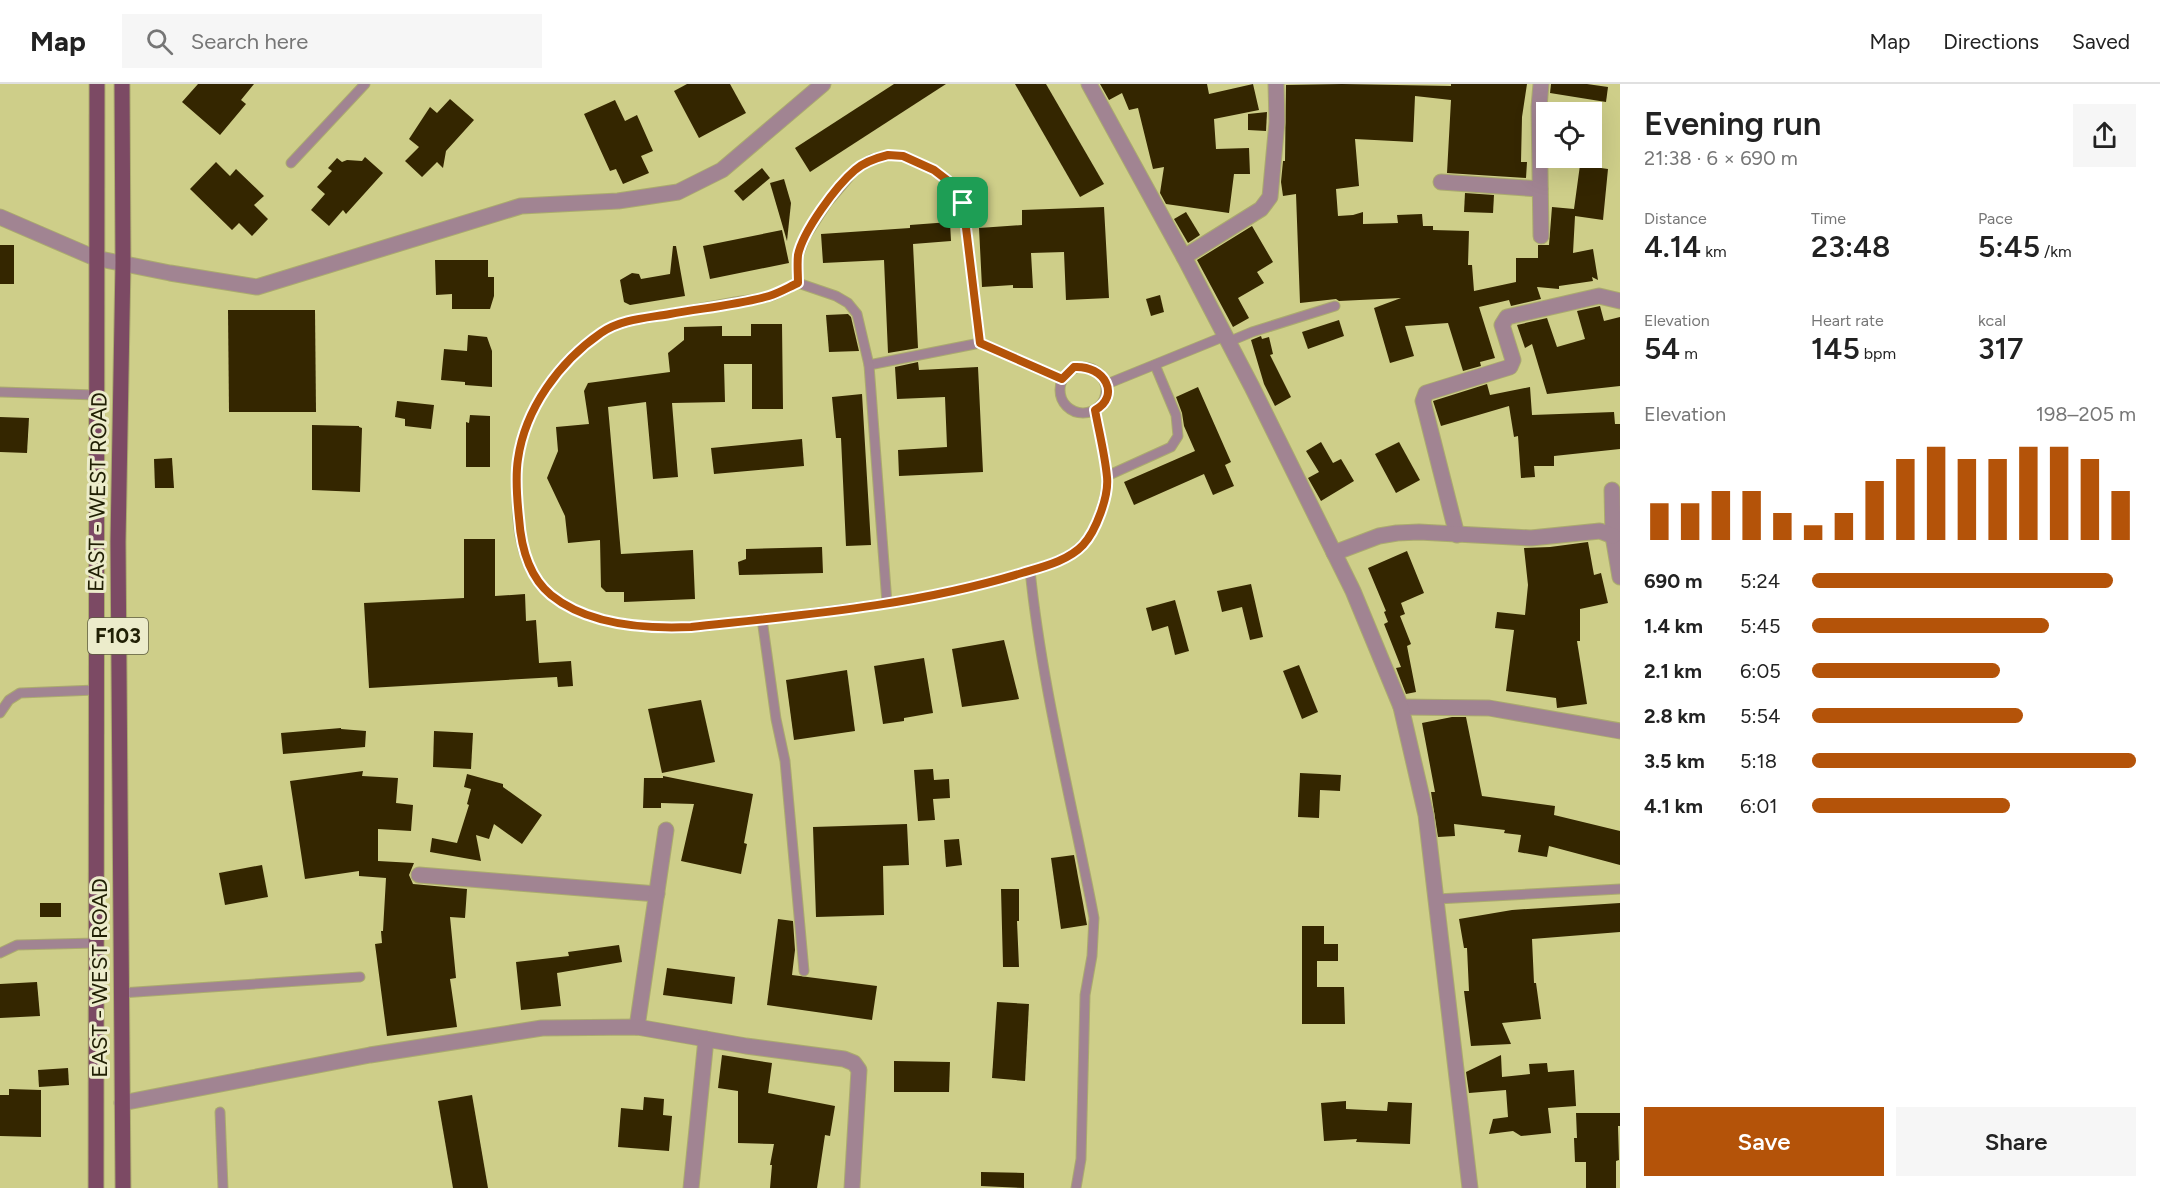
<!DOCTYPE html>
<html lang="en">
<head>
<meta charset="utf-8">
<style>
	:root { --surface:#fff; --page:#f6f6f6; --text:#222; --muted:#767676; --line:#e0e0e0; --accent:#b45309 }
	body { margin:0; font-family:Figtree,sans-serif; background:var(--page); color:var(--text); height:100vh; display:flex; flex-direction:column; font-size:22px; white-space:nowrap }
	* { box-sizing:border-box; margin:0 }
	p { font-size:20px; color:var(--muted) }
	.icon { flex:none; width:33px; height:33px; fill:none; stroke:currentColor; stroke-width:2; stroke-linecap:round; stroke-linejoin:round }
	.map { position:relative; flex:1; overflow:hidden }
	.panel { display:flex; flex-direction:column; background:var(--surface); width:540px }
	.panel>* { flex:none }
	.tools { position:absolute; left:1536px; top:18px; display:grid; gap:12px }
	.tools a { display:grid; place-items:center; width:66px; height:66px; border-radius:0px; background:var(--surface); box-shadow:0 6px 24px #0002; font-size:30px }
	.pin { position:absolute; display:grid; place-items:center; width:51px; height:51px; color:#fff; margin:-26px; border-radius:12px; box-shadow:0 3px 9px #0006 }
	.round { display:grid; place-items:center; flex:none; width:63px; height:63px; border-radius:0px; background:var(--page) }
	.overview { display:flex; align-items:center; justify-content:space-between; height:102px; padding:0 24px }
	h1 { font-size:33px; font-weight:600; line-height:45px }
	.stats { display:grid; grid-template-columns:repeat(3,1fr); gap:9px; height:102px; padding:6px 24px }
	.stats div { display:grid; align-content:center }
	.stats b { font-size:30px; font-weight:600 }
	.stats small { font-size:16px; font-weight:400 }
	.stats p { font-size:16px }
	.chart { height:168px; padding:12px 24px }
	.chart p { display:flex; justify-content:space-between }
	.chart svg { width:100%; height:108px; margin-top:6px; stroke:var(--accent); stroke-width:6 }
	.cta { display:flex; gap:12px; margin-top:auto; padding:12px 24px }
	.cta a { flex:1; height:69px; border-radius:0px; background:var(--accent); color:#fff; font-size:24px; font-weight:600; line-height:69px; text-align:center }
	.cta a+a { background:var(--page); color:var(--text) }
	ul { padding:0 24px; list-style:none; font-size:20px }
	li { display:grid; grid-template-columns:96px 72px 1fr; align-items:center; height:45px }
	li i { height:15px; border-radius:8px; background:var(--accent) }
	header { display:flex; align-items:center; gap:36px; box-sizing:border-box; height:84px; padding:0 30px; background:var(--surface); border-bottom:2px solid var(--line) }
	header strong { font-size:28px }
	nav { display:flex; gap:33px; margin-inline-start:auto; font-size:21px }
	.search { width:420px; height:54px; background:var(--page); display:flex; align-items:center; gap:15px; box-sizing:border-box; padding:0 21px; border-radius:0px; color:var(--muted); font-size:22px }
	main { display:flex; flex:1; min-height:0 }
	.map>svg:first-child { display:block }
	.building { fill:#342600 }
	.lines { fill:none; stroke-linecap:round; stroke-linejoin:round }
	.service-casing { stroke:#abab6e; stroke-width:11 }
	.minor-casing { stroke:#abab6e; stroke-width:17 }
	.tertiary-casing { stroke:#abab6e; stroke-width:17 }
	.primary-casing { stroke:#abab6e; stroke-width:17 }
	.service { stroke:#a18492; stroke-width:9 }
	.minor { stroke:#a18492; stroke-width:15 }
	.tertiary { stroke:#a18492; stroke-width:15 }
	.primary { stroke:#7c4a64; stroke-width:15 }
	.route-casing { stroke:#fff; stroke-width:12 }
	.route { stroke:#b45309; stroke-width:8 }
	.labels { text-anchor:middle; stroke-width:6; stroke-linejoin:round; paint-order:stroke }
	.shield { fill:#ececcb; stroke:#5d5c40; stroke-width:1.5 }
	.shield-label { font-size:21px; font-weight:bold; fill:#201f04 }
	.street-label { font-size:22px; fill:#201f04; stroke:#ececcb }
</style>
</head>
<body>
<header>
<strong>Map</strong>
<div class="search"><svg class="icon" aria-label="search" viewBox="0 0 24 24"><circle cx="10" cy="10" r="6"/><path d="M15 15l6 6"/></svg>Search here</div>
<nav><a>Map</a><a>Directions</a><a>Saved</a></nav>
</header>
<main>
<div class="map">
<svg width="1620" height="1104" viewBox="0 0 1620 1104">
	<rect width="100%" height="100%" fill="#cece89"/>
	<g class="building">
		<polygon points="198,0 254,0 241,16 246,20 220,51 182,18"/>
		<polygon points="687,0 730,0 746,29 699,54 674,7"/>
		<polygon points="894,0 946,0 810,88 795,64"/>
		<polygon points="1015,0 1046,0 1104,100 1080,113"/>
		<polygon points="1100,0 1207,0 1209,10 1253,0 1259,26 1214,35 1216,65 1249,64 1250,90 1234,90 1229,129 1166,120 1160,109 1164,83 1153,85 1138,24 1129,26 1122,9 1109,16"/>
		<polygon points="1342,0 1451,2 1451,0 1527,0 1522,33 1521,78 1527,78 1526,94 1447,89 1451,16 1415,12 1413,58 1355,55 1359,102 1336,105 1338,132 1353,131 1363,128 1363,140 1398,139 1397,131 1422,130 1423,142 1433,142 1433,146 1469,147 1468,181 1472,181 1474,207 1516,198 1516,174 1538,174 1538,161 1549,161 1552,123 1574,125 1580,81 1608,85 1603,136 1575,132 1573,169 1593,165 1598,196 1592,193 1593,197 1559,202 1559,205 1537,203 1541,215 1511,222 1509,216 1479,223 1495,274 1480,278 1481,282 1463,287 1448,239 1405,242 1414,272 1390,279 1374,224 1401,214 1339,217 1336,215 1300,219 1296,110 1283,112 1281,98 1283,77 1285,77 1286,1"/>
		<polygon points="1551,0 1587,0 1608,3 1606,18 1550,9"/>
		<polygon points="450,15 474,36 446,67 443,84 437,78 422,93 405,77 419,63 409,55 430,23 437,29"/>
		<polygon points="615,16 625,37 637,31 653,67 641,72 649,89 623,100 616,85 610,87 584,30"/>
		<polygon points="1267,28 1266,47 1248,46 1248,30"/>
		<polygon points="365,73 383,89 346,130 343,126 329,142 311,126 325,110 317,103 332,87 328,84 337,74 342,78 347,76 362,77"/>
		<polygon points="216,78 230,92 236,85 264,112 254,121 268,135 252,152 239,139 232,146 190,105"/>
		<polygon points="762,84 770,94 743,117 734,107"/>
		<polygon points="784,95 791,119 787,157 770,99"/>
		<polygon points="1465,109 1494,111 1493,129 1464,128"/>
		<polygon points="1104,123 1109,214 1066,216 1064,168 1031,169 1033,204 1013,204 1013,201 982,203 979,144 1022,141 1022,126"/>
		<polygon points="1186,128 1200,151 1188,159 1174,135"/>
		<polygon points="950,138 951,157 913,160 918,264 888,269 884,176 823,179 821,150 910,144 910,141"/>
		<polygon points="1252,142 1273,178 1257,188 1264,199 1238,214 1249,234 1233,243 1197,176"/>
		<polygon points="782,146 789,179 710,195 703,162"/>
		<rect x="0" y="161" width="14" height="39"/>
		<polygon points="673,162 676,162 685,212 630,221 624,218 620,196 632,189 639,190 641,195 670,190"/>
		<polygon points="435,176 488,176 488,193 494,193 494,212 490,225 452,225 452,210 436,211"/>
		<polygon points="1160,211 1164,228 1151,232 1146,215"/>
		<polygon points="1600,222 1604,237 1620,233 1620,302 1547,310 1532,260 1525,264 1517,241 1547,234 1557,263 1585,255 1577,227"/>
		<polygon points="228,226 315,226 316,328 229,328"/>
		<polygon points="848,230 851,233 859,267 829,268 826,231"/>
		<polygon points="1339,236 1344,252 1308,265 1302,248"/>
		<polygon points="751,240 782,240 783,325 752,325 752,280 724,280 725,318 672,319 678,393 653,395 646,318 608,323 621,470 693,466 695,515 624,518 624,508 606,508 601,503 600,456 568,459 565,432 547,394 558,367 556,343 589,340 584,307 588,299 670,288 668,269 684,256 684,243 722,242 722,252 751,252"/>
		<polygon points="468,251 487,253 492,267 492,303 465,301 465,298 441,296 444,265 467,267"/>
		<polygon points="1261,252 1262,255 1269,253 1273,270 1270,271 1291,313 1275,322 1264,300 1251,256"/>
		<polygon points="918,278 919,286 978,283 983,388 899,392 898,366 947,363 945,313 897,315 895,283"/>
		<polygon points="1487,300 1490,311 1530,303 1532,331 1614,328 1615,340 1620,340 1620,365 1554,372 1554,382 1534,382 1535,393 1521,394 1518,352 1514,353 1509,322 1441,342 1433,317"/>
		<polygon points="1198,303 1231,378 1225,381 1234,402 1213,411 1204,390 1134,421 1124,398 1195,367 1184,342 1182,329 1176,313"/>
		<polygon points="862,310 871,461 846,462 841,354 836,354 832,313"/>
		<polygon points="397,317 434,321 431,345 405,342 405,335 395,333"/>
		<polygon points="470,331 490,332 490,383 466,383 466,338 469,339"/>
		<polygon points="0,333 29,334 27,369 0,368"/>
		<polygon points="312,341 359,342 359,343 362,344 360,408 312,406"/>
		<polygon points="802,355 804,382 714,390 711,364"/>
		<polygon points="1321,358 1333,379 1341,375 1354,397 1321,417 1308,394 1319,388 1306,367"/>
		<polygon points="1399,358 1420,396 1396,409 1375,370"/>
		<polygon points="172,374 174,404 155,404 154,375"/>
		<polygon points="464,455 495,455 495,512 525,510 526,537 536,536 539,579 571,577 573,602 558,603 557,593 369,604 364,519 464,514"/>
		<polygon points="1588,458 1594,491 1601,489 1608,519 1580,525 1580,557 1577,557 1587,620 1557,624 1556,614 1506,607 1514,546 1495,544 1497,528 1525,531 1528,501 1524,464 1550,463"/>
		<polygon points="822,463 823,489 739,491 738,478 746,475 746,465"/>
		<polygon points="1407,467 1424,509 1401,519 1405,530 1400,532 1411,560 1407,562 1416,608 1406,610 1396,584 1401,583 1384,540 1388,538 1384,528 1386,527 1368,484"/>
		<polygon points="1251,500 1263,553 1250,556 1242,523 1222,528 1217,507"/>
		<polygon points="1175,516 1189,567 1175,571 1168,542 1152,547 1146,524"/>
		<polygon points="1004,556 1019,615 962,623 952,565"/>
		<polygon points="924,574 933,629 904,634 904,637 883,640 874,582"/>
		<polygon points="1299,581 1318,628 1302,635 1283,587"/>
		<polygon points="847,586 855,647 794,656 786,596"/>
		<polygon points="701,616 715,678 662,689 648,625"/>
		<polygon points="1452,633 1466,633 1482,712 1555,722 1554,731 1620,747 1620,781 1549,762 1547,773 1518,768 1521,751 1504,749 1505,746 1454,740 1455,752 1438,753 1431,708 1435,708 1422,639"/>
		<polygon points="341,644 341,645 366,647 365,663 283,670 281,649"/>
		<polygon points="434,647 473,649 471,685 433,683"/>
		<polygon points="933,685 934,696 949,695 950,714 933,715 935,736 918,737 914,686"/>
		<polygon points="363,687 362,692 398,694 396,719 413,721 411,747 378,745 378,777 414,779 409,791 413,800 467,805 465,834 450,833 456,894 450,895 457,943 387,952 375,860 382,859 381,847 383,847 386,794 359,792 359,787 305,795 290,697"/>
		<polygon points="1300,689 1341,691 1340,707 1320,706 1319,734 1298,733"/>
		<polygon points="467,690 503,700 503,703 542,731 522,760 494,740 489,755 476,751 481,777 430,768 432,754 457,759 469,721 467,720 471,705 464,703"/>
		<polygon points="663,692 753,710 744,759 747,760 741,790 681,777 694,720 661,719 661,724 643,724 644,694 663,694"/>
		<polygon points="907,740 909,781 883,782 884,831 816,833 813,743"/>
		<polygon points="959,755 962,781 946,783 944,756"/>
		<polygon points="1074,771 1087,841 1061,845 1051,774"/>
		<polygon points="262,781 268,813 225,821 219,789"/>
		<polygon points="1001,805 1019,805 1019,837 1017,837 1019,883 1003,883"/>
		<rect x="40" y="819" width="21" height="14"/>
		<polygon points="1620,819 1620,848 1532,855 1534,899 1536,899 1541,935 1502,939 1511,960 1471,962 1464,907 1469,907 1467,864 1464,864 1459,835 1512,826"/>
		<polygon points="778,835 793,837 795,866 792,891 877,902 872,936 767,921"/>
		<polygon points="1302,842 1324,842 1324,860 1338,860 1338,877 1317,877 1317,903 1344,903 1345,940 1302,940"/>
		<polygon points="619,861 622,878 557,889 561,922 521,926 516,878 569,872 568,868"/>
		<polygon points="667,884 735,893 732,920 663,911"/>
		<polygon points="37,898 40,932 0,934 0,900"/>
		<polygon points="997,918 1029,920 1025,997 992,994"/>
		<polygon points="722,971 772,979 768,1009 835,1022 830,1052 825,1051 817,1104 770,1104 772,1081 770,1081 774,1060 738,1059 738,1007 718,1004"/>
		<polygon points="1501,971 1502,993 1530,990 1529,980 1547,979 1548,988 1574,986 1576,1022 1548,1024 1551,1049 1521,1052 1513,1047 1489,1050 1493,1035 1508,1033 1506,1006 1469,1009 1466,988"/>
		<polygon points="894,977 950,978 949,1008 894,1008"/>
		<polygon points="68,984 69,1001 39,1003 38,986"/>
		<polygon points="9,1005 41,1006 41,1053 0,1052 0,1011 9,1011"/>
		<polygon points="472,1011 488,1104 453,1104 438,1017"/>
		<polygon points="644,1013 664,1015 663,1031 672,1032 669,1067 618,1063 621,1024 643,1026"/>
		<polygon points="1346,1017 1346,1025 1387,1027 1388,1018 1412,1019 1410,1060 1356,1058 1357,1055 1324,1057 1321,1019"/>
		<polygon points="1576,1029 1620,1029 1620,1042 1618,1042 1619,1076 1616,1077 1616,1104 1586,1104 1586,1078 1575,1078 1574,1054 1577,1054"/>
		<polygon points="981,1088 1024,1089 1024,1104 981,1102"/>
	</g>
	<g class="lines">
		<g class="service-casing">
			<g id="service">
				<polyline points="291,79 365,0"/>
				<polyline points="798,199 798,172 805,153 827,119 855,86 872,75 888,71 903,72 934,86 947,96 963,119 980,259"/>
				<polyline points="1228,258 1252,248 1335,222"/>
				<polyline points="869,281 980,259 1062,295"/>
				<circle cx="1083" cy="306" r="23"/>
				<polyline points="1107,300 1225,252"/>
				<polyline points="0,308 96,311"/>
				<polyline points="1107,392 1171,363 1178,352 1176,331 1155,281"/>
				<path d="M1030,486C1042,604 1072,718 1094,834L1092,872L1085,911L1081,1075L1076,1104"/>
				<path d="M887,519L869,281L857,230L848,219L836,212L798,199C789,203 780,209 771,212C760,215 747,216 735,218C713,222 692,226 670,230C646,234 622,236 601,249C556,278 519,334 517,388C516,429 516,482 551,511C581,536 627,542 665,544C695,545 725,539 755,536C844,526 934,516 1021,489C1042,483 1070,477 1085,458C1097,443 1106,417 1107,397C1108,380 1098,345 1095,326"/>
				<polyline points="762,535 776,635 785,677 804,887"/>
				<polyline points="0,629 9,616 20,609 96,606"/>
				<polyline points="1437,815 1620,805"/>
				<polyline points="0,869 17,861 95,859"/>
				<polyline points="121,909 360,893"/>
				<polyline points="220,1028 223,1104"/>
			</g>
		</g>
		<g class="minor-casing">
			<g id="minor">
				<polyline points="1441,98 1540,105"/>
				<polyline points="0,133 95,174 170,189 257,203 521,122 618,117 678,108 722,86 823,0"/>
				<polyline points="1541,152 1539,23 1541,0"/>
				<polyline points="1184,173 1261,125 1270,113 1277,38 1276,0"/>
				<polyline points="1612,406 1613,452 1620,493"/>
				<polyline points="1457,451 1423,317 1426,309 1510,283 1513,276 1502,241 1507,233 1599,212 1620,217"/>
				<polyline points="1334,469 1379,452 1397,449 1419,448 1531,454 1600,447 1613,452"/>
				<polyline points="1401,623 1489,624 1620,647"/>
				<polyline points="419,791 657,810"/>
				<polyline points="637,943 666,746"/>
				<polyline points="122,1019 370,971 542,944 637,943 746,962 844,975 854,979 859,986 852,1104"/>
				<polyline points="691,1104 706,955"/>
			</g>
		</g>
		<g class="tertiary-casing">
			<polyline id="tertiary" points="1089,0 1184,173 1252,303 1353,507 1401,623 1426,731 1470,1104"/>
		</g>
		<g class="primary-casing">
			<g id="primary">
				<polyline points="122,0 123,179 118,458 123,1104"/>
				<polyline points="96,1104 97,0"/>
			</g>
		</g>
		<use href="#service" class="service"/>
		<use href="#minor" class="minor"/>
		<use href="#tertiary" class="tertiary"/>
		<use href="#primary" class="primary"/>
	</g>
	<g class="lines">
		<g class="route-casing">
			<path id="route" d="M888,71L903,72L934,86L947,96L963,119L980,259L1062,295L1074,283C1105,281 1121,312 1095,326C1099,348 1105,371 1107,393C1109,412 1096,447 1083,461C1068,477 1042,483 1022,489C914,522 802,531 691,543C646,545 588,541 551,511C528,492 521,463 519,434C517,415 515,394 518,375C525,325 559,278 601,249C621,235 647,234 670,230C703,224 737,221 769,212C779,209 789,203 798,199C798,190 797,180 798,171C803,147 836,102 855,86C864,78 876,74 888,71Z"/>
		</g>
		<use href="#route" class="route"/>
	</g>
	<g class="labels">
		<rect class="shield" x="88" y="534" width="60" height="36" rx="4.5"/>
		<g class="shield-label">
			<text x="118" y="559">F103</text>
		</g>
		<g class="street-label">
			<text transform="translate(97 408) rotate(-89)" y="8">EAST - WEST ROAD</text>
			<text transform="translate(99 894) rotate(-90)" y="8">EAST - WEST ROAD</text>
		</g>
	</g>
</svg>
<div class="tools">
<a><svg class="icon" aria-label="locate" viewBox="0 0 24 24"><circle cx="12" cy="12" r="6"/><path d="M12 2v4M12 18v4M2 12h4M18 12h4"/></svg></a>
</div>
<div class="pin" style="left:963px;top:119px;background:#1e9e55"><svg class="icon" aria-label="arrive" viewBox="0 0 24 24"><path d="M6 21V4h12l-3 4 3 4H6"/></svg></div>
</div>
<section class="panel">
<div class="overview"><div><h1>Evening run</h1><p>21:38 · 6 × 690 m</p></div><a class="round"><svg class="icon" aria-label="share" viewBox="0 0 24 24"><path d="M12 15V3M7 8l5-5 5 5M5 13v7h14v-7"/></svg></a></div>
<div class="stats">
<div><p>Distance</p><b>4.14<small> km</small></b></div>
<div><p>Time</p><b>23:48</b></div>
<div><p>Pace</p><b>5:45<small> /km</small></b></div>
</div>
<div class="stats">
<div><p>Elevation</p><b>54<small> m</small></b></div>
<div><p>Heart rate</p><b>145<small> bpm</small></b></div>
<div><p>kcal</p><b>317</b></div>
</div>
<div class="chart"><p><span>Elevation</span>198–205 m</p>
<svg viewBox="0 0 160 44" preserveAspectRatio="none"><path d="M5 44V29M15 44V29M25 44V24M35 44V24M45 44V33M55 44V38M65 44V33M75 44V20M85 44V11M95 44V6M105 44V11M115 44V11M125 44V6M135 44V6M145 44V11M155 44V24"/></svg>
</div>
<ul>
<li><b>690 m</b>5:24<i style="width:93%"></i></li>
<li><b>1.4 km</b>5:45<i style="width:73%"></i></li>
<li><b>2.1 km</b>6:05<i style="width:58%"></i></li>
<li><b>2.8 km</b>5:54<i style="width:65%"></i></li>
<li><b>3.5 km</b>5:18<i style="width:100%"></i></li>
<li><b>4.1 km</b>6:01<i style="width:61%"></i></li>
</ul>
<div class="cta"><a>Save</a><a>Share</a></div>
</section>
</main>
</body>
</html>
